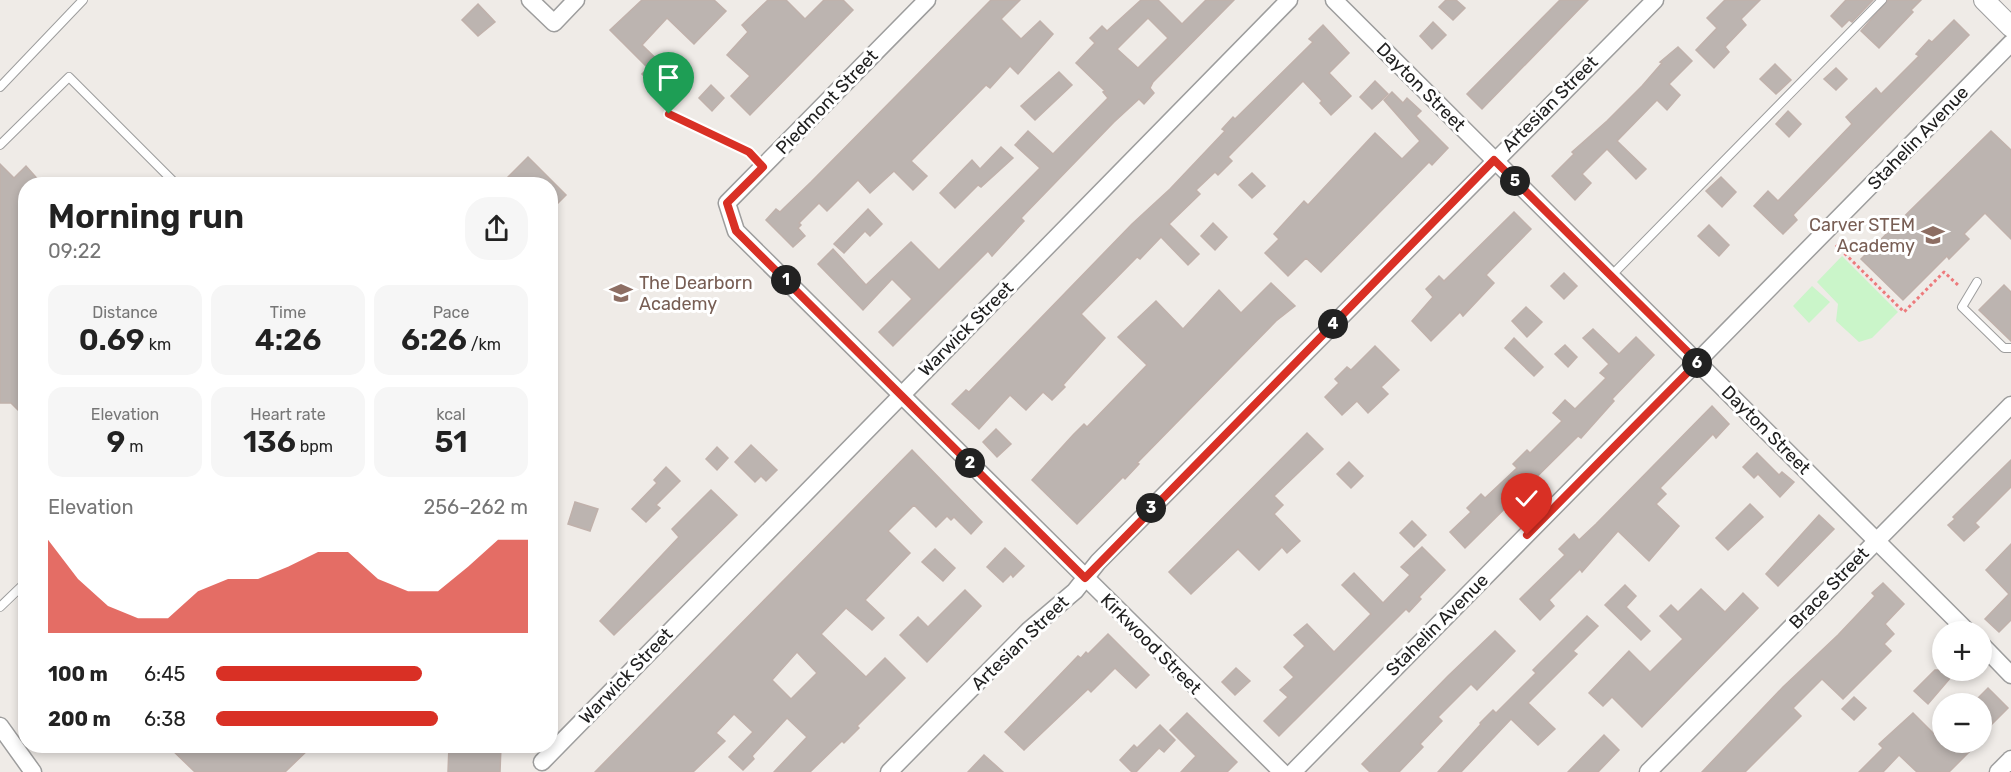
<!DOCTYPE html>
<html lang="en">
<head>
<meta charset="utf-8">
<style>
	:root { --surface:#fff; --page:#f6f6f6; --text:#222; --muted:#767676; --accent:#d93025 }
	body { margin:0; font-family:Rubik,sans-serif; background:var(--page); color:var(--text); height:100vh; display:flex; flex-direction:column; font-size:22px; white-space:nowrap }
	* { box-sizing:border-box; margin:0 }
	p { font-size:20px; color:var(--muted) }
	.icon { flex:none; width:33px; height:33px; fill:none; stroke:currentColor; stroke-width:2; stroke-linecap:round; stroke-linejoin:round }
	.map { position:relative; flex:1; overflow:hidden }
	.panel { position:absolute; left:18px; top:177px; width:540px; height:576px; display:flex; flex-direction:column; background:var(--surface); border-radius:24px; box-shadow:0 3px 9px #0003 }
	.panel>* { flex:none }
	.buttons { position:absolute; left:1932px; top:621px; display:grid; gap:12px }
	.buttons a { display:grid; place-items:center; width:60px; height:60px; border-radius:50%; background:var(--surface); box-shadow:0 3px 9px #0003; font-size:30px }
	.pin { position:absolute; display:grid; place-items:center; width:51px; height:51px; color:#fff; margin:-62px -26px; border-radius:50% 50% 50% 0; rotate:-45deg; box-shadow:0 0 6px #0007 }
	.pin .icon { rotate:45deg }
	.km { position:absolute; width:30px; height:30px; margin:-15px; border-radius:50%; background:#222; color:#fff; font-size:16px; line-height:30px; text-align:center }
	.round { display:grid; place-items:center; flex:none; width:63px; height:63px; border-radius:24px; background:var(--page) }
	.head { display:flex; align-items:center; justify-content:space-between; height:102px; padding:0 30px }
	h1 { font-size:33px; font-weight:600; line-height:45px }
	.figures { display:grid; grid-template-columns:repeat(3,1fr); gap:9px; height:102px; padding:6px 30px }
	.figures div { display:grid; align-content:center; border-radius:15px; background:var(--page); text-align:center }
	.figures b { font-size:30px; font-weight:600 }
	.figures small { font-size:16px; font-weight:400 }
	.figures p { font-size:16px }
	.chart { height:168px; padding:12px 30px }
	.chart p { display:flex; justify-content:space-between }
	.chart svg { width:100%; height:108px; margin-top:6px; fill:var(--accent); opacity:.7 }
	ul { padding:0 30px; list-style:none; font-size:20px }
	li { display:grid; grid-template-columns:96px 72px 1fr; align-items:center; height:45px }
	li i { height:15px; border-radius:8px; background:var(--accent) }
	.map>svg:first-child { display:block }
	.park { fill:#caf5c9 }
	.building { fill:#bcb4b0; stroke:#c0b1ab; stroke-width:1.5; fill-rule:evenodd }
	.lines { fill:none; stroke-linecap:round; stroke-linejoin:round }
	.service-casing { stroke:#9d9d9d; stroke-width:10 }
	.minor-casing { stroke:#9d9d9d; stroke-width:19 }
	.tertiary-casing { stroke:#9d9d9d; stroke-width:22 }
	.path { stroke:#ed7a7c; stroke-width:3; stroke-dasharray:3 3; stroke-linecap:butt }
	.service { stroke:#fff; stroke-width:8 }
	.minor { stroke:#fff; stroke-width:16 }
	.tertiary { stroke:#fff; stroke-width:20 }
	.route-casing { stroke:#fff; stroke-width:12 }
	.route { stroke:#d93025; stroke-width:8 }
	.labels { text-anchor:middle; stroke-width:6; stroke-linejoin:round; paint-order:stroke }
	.street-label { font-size:18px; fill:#202020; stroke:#fff }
	.education-label { font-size:18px; fill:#785e54; stroke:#fff; text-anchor:end }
</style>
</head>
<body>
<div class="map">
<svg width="2011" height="772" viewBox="0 0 2011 772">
	<rect width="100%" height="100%" fill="#efebe7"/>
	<g class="park">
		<polygon points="1842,256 1898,312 1872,338 1859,342 1836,321 1838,304 1817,282"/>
		<polygon points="1812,286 1830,302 1809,323 1793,306"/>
	</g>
	<g class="building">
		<polygon points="642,0 714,0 726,11 694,44 667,18 642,45 671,73 656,88 642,74 648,68 610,30"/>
		<polygon points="768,0 786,0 805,19 824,0 843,0 853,10 750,115 731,96 750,76 727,55 748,32 742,25"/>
		<polygon points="991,0 1020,0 1001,19 1021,39 1040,21 1053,34 1018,74 1010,66 990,88 986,85 911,161 927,176 913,190 894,171 870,193 858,180 827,211 819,203 799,223 801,225 798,228 805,236 793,247 766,220 776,209 780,212 784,208 811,182"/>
		<path d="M1141,0H1158L1182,24L1206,0H1234L1153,82L1150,88L1154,93L1144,104L1139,99L1114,122L1021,218L1024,221L992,256L988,251L893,346L879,332L912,299L892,279L863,310L818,264L833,249L866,285L911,242L939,270L1040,168L1015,145L1028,131L1053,154L1108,98L1103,92L1105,91L1076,63L1095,43L1090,38L1102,26L1107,31ZM1148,18L1168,38L1138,68L1117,49Z"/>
		<polygon points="1446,0 1456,0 1465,8 1453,20 1439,7"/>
		<polygon points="1560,0 1588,0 1482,109 1467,94"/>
		<polygon points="1725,0 1760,0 1741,19 1746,25 1725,47 1729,52 1714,68 1696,50 1717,28 1707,18"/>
		<polygon points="1846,0 1873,0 1852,22 1849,20 1842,27 1831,16"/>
		<polygon points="1888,0 1921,0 1911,10 1913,12 1879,48 1861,31"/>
		<polygon points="478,4 495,22 478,36 462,20"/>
		<polygon points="1954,20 1969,35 1793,215 1797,220 1783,234 1754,206 1768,191 1778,201 1852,124 1846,117 1876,88 1881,94 1919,56 1916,54 1929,40 1932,42"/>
		<polygon points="1433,22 1446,35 1432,49 1420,36"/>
		<polygon points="1323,25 1349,53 1329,73 1351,96 1331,115 1320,103 1322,101 1303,81 1228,157 1232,161 1218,175 1215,172 1196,190 1200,194 1169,224 1199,254 1188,265 1161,237 1140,259 1137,257 1081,314 1105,338 1063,385 1065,387 1052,400 1043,392 1026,410 1010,395 979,429 952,404 966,390 969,392 1132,224 1170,189 1225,131 1222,129 1233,117 1235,119 1313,42 1309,39"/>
		<polygon points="1678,47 1692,61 1669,84 1680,95 1667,110 1657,100 1617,141 1646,169 1636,179 1607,149 1582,174 1591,183 1575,200 1552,176 1574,154 1572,152 1607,121 1642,86 1662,63 1660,62"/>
		<polygon points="1775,64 1791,80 1776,94 1760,79"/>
		<polygon points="1836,68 1847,79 1836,90 1824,79"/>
		<polygon points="1059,72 1072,85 1035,120 1021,106"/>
		<polygon points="1375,81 1388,94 1372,109 1360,97"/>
		<polygon points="711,85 724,98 712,111 699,98"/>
		<polygon points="1392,92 1403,103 1407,98 1421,111 1416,116 1448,148 1432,165 1429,162 1321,272 1306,258 1288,276 1265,253 1279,239 1274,234 1304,201 1308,205 1375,133 1402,159 1420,141 1384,100"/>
		<polygon points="1788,111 1801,124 1789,137 1776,124"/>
		<polygon points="1991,131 2011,150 2011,239 1985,213 1964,234 1969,239 1949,259 1947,256 1903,300 1861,259"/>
		<polygon points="1001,147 1013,158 981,187 978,185 955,208 940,193 972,160 980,169"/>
		<polygon points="528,157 566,195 550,211 550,184 501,184"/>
		<polygon points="0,164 14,178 26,166 42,184 26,184 26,418 11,403 0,403"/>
		<polygon points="1252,173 1265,186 1252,198 1239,185"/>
		<polygon points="1721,177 1736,192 1722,207 1706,191"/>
		<polygon points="868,209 882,224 870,236 865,231 844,253 834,244"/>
		<polygon points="1514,212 1531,229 1486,275 1494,283 1463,316 1460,312 1431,341 1412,321 1433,297 1426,289 1439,276 1444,281"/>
		<polygon points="1213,223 1227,237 1215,250 1201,236"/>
		<polygon points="1709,225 1729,245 1719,256 1698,236"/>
		<polygon points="1564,273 1577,286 1564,299 1551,286"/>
		<polygon points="1271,283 1295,306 1276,321 1137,463 1139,464 1125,479 1123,477 1077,524 1032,480 1073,435 1084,424 1087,427 1147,365 1118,337 1156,301 1183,329 1219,290 1241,313"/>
		<polygon points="2004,285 2011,292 2011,341 1979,310"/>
		<polygon points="1526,307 1542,322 1527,337 1512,321"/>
		<polygon points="1593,329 1619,354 1636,337 1654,355 1612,399 1614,401 1581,438 1578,436 1465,548 1450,532 1471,512 1467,508 1481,494 1485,498 1517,468 1513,464 1527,450 1530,453 1562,421 1553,413 1565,400 1575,409 1606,378 1600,373 1609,364 1583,338"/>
		<polygon points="1514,338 1543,367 1534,376 1505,348"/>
		<polygon points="1565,345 1577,357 1568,367 1555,354"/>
		<polygon points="1375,346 1399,370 1381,387 1388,394 1368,413 1357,401 1342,415 1325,397 1339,383 1335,379 1347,367 1351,370"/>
		<polygon points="1712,406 1729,424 1716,438 1713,434 1660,488 1666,494 1656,504 1679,526 1649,561 1618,531 1582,572 1580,569 1549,600 1554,606 1540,620 1520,599 1565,555 1559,549 1574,534 1579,540 1596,524"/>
		<polygon points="996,429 1011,444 997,457 983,442"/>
		<polygon points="1307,433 1323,449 1274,496 1283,505 1274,514 1300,541 1287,553 1282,547 1259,570 1238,549 1191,594 1169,572"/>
		<polygon points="751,445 777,470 766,481 761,476 755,482 735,462"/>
		<polygon points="717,447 728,458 717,470 706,459"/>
		<path d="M912,450L982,522L971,534L954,517L951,520L947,516L936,527L914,505L888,531L910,553L865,600L884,618L872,630L846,608L821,634L866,677L885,658L905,678L857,726L859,728L844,743L842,741L810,772H774L807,737L787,718L752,756L754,759L743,770L729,757L753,732L734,714L716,733L725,741L693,772H595ZM797,652L817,673L791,699L772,680Z"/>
		<polygon points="1757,453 1779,475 1782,472 1794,482 1780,497 1758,474 1754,478 1743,467"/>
		<polygon points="2011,460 2011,487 1975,523 1979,527 1964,541 1948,525 1955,519 1953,517"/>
		<polygon points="1349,462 1363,476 1351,488 1337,474"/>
		<polygon points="666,467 680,481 656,505 660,508 646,522 632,509 657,483 654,480"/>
		<polygon points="711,490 737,515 614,635 600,621 679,537 672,529"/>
		<polygon points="575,502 598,509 590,531 568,524"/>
		<polygon points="1750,504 1763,517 1728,550 1716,538"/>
		<polygon points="1819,515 1834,529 1778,586 1766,574"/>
		<polygon points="1412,521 1426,535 1414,547 1400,533"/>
		<polygon points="2011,544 2011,620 1999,632 1985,619 2009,594 1986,570"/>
		<polygon points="1422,547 1445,570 1419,597 1421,599 1409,612 1406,609 1279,736 1264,721 1288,697 1280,690 1294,677 1284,667 1305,646 1294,635 1307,624 1334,652 1371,614 1342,585 1354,573 1383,603 1410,575 1401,567"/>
		<polygon points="1005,548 1024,566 1013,577 1011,574 1003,582 987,567"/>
		<polygon points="935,549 955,568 943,581 922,562"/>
		<polygon points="1883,583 1904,604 1885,624 1894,634 1884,644 1891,651 1843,699 1822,679 1793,708 1801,716 1745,772 1702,772 1783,687 1838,635 1875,596 1872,593"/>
		<polygon points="1625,585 1636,596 1626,607 1650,631 1641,640 1605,605"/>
		<polygon points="1701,589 1725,612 1743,593 1758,608 1642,727 1612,697 1603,706 1589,693 1629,651 1650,672 1683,639 1660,616 1671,605 1678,612"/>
		<polygon points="965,590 981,606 927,662 900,635 918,617 928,627"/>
		<polygon points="1587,616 1598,626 1573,651 1577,654 1528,703 1555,729 1538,745 1511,719 1461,772 1438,772 1481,724 1480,723 1493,710 1496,713 1536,673 1533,670"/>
		<polygon points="1495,631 1515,651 1477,690 1471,684 1438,717 1442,721 1420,744 1423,747 1399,772 1370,772 1362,764 1448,676"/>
		<polygon points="1108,634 1149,675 1136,688 1115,668 1091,692 1088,689 1024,750 1005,732 1078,656 1081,658 1086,652 1088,654"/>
		<polygon points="1236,668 1250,681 1235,695 1222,682"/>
		<polygon points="1935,670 1957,670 1928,704 1914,691"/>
		<polygon points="1988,688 2008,708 1982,734 1982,704 1974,702"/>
		<polygon points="1854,697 1866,708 1854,720 1842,709"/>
		<polygon points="1187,713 1237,762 1227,772 1181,772 1196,756 1170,730"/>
		<polygon points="1913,713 1942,742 1963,742 1971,750 1949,772 1917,772 1899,755 1883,772 1859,772 1883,748 1879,744"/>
		<polygon points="1160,725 1175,740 1164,752 1159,748 1136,772 1132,772 1120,760 1134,745 1137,748"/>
		<polygon points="1604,735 1619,750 1598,772 1568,772"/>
		<polygon points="168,746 312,746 285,772 195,772"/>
		<polygon points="449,746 501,746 500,772 448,772"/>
		<polygon points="984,755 1003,772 968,772"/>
	</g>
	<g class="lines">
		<g class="service-casing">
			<g id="service">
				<polyline points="0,87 83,0"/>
				<polyline points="669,114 749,152 763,167"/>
				<polyline points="0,145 69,77 176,184"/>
				<polyline points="1611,276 1882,0"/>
				<polyline points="1977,282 1962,307 2004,348 2011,348"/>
				<polyline points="0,607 26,582"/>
				<polyline points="115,746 116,747"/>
			</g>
		</g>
		<g class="minor-casing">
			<g id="minor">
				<polyline points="530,0 554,23 576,0"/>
				<polyline points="927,0 727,203 736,231 1282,772"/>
				<polyline points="1334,0 1968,632"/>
				<polyline points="1982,645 2011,675"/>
				<polyline points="0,726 33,772"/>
				<polyline points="542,762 1289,0"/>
				<polyline points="889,772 1029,630 1075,591 1098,562 1655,0"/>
				<polyline points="1293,772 2011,43"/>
				<polyline points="1648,772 2011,405"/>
				<polyline points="1998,772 2011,759"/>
			</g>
		</g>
		<g class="tertiary-casing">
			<polyline id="tertiary" points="1984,0 2011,27"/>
		</g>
		<polyline class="path" points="1836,245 1904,312 1944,272 1959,286"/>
		<use href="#service" class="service"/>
		<use href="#minor" class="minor"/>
		<use href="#tertiary" class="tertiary"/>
	</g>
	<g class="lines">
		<g class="route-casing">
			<polyline id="route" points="669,114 749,152 763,167 727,203 736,231 1085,578 1494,160 1698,362 1527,535"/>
		</g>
		<use href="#route" class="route"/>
	</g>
	<defs>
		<g id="school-bare" transform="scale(1.8)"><path d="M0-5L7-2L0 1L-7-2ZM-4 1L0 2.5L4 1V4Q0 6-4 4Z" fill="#8d6e63" stroke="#fff" stroke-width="2.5" paint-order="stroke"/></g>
	</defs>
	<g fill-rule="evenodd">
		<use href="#school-bare" x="1933" y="235"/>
		<use href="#school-bare" x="621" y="293"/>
	</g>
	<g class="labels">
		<g class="street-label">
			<text transform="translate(1421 87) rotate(45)" y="6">Dayton Street</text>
			<text transform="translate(827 102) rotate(-46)" y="6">Piedmont Street</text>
			<text transform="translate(1550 104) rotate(-45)" y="6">Artesian Street</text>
			<text transform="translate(1918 138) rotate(-46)" y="6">Stahelin Avenue</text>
			<text transform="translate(966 329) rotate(-45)" y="6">Warwick Street</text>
			<text transform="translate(1766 430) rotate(45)" y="6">Dayton Street</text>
			<text transform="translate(1829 588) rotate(-46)" y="6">Brace Street</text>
			<text transform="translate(1437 625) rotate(-45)" y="6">Stahelin Avenue</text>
			<text transform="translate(1020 643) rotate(-44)" y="6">Artesian Street</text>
			<text transform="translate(1151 644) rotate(45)" y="6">Kirkwood Street</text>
			<text transform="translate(626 676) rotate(-46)" y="6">Warwick Street</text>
		</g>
		<g class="education-label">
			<text x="1915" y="231">Carver STEM<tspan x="1915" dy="21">Academy</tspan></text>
			<text x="639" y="289" text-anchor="start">The Dearborn<tspan x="639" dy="21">Academy</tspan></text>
		</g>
	</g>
</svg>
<div class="buttons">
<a>+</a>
<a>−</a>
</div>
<div class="pin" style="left:669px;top:114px;background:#1e9e55"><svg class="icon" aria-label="arrive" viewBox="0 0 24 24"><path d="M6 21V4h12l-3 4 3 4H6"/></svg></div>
<div class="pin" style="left:1527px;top:535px;background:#d93025"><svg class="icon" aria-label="check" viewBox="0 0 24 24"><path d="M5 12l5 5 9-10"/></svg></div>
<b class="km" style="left:786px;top:280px">1</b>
<b class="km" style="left:970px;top:463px">2</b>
<b class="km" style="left:1151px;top:508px">3</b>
<b class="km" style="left:1333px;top:324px">4</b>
<b class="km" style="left:1515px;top:181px">5</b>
<b class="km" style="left:1697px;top:363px">6</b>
<section class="panel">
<div class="head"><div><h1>Morning run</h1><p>09:22</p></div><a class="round"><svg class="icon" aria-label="share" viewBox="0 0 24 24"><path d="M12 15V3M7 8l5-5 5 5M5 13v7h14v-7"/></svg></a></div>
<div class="figures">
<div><p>Distance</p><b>0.69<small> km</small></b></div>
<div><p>Time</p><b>4:26</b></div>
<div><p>Pace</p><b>6:26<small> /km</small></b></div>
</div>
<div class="figures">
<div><p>Elevation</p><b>9<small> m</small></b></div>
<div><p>Heart rate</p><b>136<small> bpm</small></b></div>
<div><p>kcal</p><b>51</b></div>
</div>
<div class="chart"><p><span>Elevation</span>256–262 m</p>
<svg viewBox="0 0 160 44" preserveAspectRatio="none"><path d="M0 44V6L10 22L20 33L30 38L40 38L50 27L60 22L70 22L80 17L90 11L100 11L110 22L120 27L130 27L140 17L150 6L160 6V44z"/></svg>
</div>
<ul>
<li><b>100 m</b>6:45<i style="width:66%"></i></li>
<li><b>200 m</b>6:38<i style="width:71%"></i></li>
</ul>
</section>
</div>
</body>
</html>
